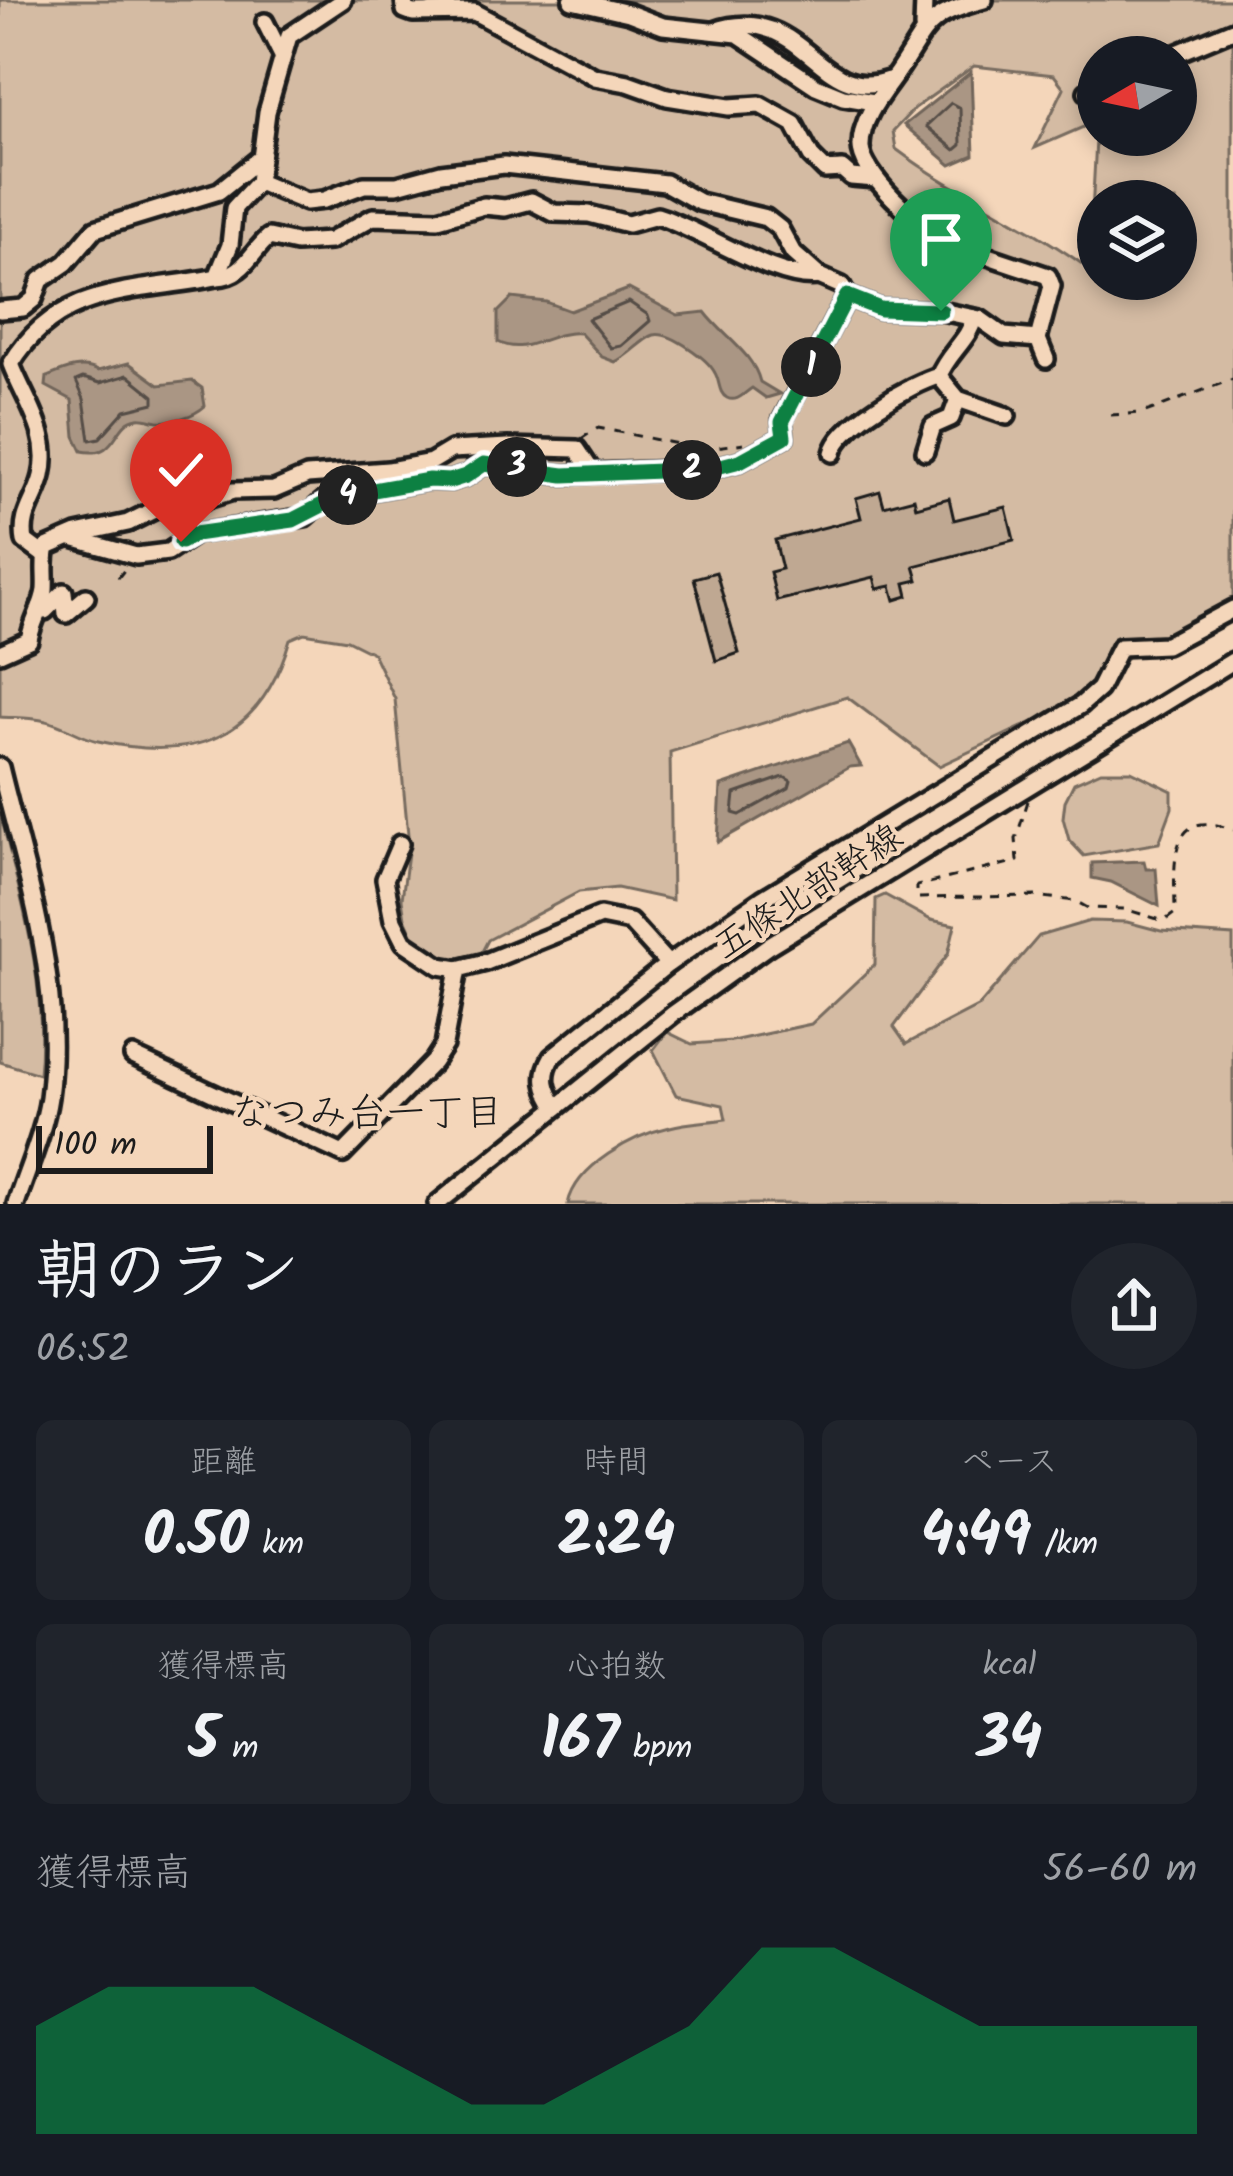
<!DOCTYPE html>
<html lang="ja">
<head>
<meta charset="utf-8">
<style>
	:root { --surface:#171b24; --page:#20242c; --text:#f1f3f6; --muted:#9ea1a6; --accent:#0b8043 }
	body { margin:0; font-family:Kalam,"Klee One",sans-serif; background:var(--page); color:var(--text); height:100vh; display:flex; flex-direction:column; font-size:45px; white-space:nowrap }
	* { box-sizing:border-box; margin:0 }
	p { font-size:39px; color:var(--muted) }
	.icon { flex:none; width:66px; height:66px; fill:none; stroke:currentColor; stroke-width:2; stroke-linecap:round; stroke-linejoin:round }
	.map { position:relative; height:1204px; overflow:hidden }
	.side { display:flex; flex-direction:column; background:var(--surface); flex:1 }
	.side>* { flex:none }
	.needle { width:78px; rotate:261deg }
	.controls { position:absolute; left:1077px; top:36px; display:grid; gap:24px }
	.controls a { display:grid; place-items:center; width:120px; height:120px; border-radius:50%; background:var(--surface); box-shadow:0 6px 18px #0003; font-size:60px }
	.scale { position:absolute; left:36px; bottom:30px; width:177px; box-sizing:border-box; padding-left:12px; border:6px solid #1c1c1c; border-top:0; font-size:33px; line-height:42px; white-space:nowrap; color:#1c1c1c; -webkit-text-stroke:9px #f4d6ba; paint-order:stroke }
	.pin { position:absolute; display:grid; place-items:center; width:102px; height:102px; color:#fff; margin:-123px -51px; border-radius:50% 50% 50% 0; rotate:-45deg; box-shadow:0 0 12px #0007 }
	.pin .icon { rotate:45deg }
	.km { position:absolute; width:60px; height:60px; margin:-30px; border-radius:50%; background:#222; color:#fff; font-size:33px; line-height:60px; text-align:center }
	.round { display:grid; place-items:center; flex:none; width:126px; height:126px; border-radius:63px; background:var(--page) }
	.overview { display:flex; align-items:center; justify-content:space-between; height:204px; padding:0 36px }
	h1 { font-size:66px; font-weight:700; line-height:90px }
	.stats { display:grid; grid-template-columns:repeat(3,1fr); gap:18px; height:204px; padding:12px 36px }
	.stats div { display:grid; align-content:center; border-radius:18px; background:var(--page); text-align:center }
	.stats b { font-size:60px; font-weight:700 }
	.stats small { font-size:33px; font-weight:400 }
	.stats p { font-size:33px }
	.chart { height:336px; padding:24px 36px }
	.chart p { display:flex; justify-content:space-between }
	.chart svg { width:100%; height:216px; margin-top:12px; fill:var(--accent); opacity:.7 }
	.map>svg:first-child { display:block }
	.green { fill:#d4bba3; stroke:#786c60; stroke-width:3; fill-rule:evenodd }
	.water { fill:#aa9684; stroke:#71655a; stroke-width:3 }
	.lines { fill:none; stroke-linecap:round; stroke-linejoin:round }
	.shore { stroke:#554d46; stroke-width:3 }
	.building { fill:#bfa892; stroke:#1c1c1c; stroke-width:3 }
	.minor-casing { stroke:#1c1c1c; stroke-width:24 }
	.path { stroke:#1c1c1c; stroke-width:3; stroke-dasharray:9 9; stroke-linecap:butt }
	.minor { stroke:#f4d6ba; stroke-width:15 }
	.route-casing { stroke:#fff; stroke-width:24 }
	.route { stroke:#0b8043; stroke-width:15 }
	.labels { text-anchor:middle; stroke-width:9; stroke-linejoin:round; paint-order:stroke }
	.street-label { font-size:36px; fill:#1c1c1c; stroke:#f4d6ba }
	.neighbourhood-label { font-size:39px; fill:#1c1c1c; stroke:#f4d6ba }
</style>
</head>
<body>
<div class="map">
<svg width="1233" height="1204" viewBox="0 0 1233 1204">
	<rect width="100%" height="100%" fill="#f4d6ba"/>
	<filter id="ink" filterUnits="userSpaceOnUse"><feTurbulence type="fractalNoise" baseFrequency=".00833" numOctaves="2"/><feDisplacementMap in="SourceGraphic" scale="24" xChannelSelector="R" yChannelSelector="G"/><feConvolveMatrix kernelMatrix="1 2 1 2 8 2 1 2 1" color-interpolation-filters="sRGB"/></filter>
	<g filter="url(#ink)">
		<g class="green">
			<path d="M0,0H1233V611L1183,640L1111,654L1107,673L1075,702L939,766L847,697L670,752L672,900L617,888L579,892L488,940L477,961L458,963L438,958L415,941L405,918L402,899L409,845L395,699L373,653L347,640L304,633L290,639C261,739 196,763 98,741C80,737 64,725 46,721C32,717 15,718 0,717ZM1098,57H1176V135H1098ZM974,66L1054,75L1064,88L1035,148L1097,121L1089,269C1027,223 959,196 896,149L893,131L915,108ZM1098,201H1176V279H1098Z"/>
			<polygon points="1101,771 1131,771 1172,791 1172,808 1159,843 1084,856 1069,840 1063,818 1065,801 1074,783"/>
			<path d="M0,812C21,899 48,985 39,1074L0,1062Z"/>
			<path d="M885,895L931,920L955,925L948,954L894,1027L906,1044L979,1006L1039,936L1090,921L1127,922L1161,931L1233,936V1204H568C576,1166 633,1135 670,1127C688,1122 708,1122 726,1119L723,1105L676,1095L653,1050L667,1032L692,1044L732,1041L811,1024L875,964L876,899Z"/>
		</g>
		<g class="water">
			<polygon points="971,72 974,155 951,165 904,125"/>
			<path d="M629,289L678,315L705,312C723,336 753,353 760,382L780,394L766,398L752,388C744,393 737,403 727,398C718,393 720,381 715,373C708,359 670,331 654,335C642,339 629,356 615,362L602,357L580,333C549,330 528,357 498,342V312L512,298L546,302L570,311Z"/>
			<path d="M129,363L159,385L192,381L202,388L205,406C194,416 172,423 158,421C152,420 144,417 138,418C113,421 119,459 82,451L75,436L72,400L46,386L47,377C64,370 81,362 98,371Z"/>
			<polygon points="848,743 861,766 850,767 718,842 721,786"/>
			<polygon points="1144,861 1146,869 1156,869 1159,906 1111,882 1092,878 1092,863"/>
		</g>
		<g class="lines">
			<g class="shore">
				<polygon points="951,103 960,108 961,145 955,150 926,126"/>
				<polygon points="629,302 648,315 650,321 621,346 611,348 588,319"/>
				<polygon points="128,375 154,396 154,403 125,410 100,438 90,440 84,399 76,381 83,378 100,383"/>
				<polygon points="784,777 791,781 789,788 740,815 733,813 735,794"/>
			</g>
		</g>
		<g class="building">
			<polygon points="880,491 884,506 914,498 916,507 949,498 954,520 1006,507 1014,540 914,566 918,580 905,583 908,596 895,600 891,586 877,589 874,577 777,601 770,572 782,569 775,540 861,518 856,498"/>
			<polygon points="716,572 739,653 716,661 694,578"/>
		</g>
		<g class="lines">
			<g class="minor-casing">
				<g id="minor">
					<polyline points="404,0 405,10 413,13 474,12 595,77 628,83 667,97 729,107 760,105 794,124 811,156 825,170 842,169 851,177 876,179"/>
					<polyline points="572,0 629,13 663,26 738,34 816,86 843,97 874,102"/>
					<path d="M984,0C923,16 928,28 897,73C882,94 861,118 861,146C860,173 920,227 944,239C977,254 1014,264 1048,276L1052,286L1038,339"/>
					<polyline points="265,22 282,56"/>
					<polyline points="923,28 924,0"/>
					<path d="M714,31C803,0 818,106 888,80"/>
					<polyline points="1168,57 1233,30"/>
					<polyline points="1087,92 1098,87"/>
					<polyline points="258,182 306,202 324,200 364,185 397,185 441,173 504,165 665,183 699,202 766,218 780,229 793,253 819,276 842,286 847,296"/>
					<path d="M217,277C244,276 251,252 269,237L296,243L330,241L373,217L438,219L484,206L505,208L531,201L554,213L589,214L628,224L657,216C699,228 778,283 819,276"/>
					<polyline points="0,310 23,308 34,299 41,280 66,263 95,229 219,191 261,157"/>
					<path d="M974,318C969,340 947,354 939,376L958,399L1007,416"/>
					<polyline points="925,451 933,426 951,418 958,399"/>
					<path d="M833,453C839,425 912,383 939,376"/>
					<polyline points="72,538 136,556 168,552 195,534 305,517 322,502 340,496 429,480 450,481 466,476 484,464 564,475 593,473"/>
					<path d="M45,556L25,541C20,514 36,501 42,476C52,434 25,401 11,364C59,284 136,293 217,277L230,245L234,208L258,182L267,112L289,36L343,0"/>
					<polyline points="40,607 45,611 64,592 66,614 86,597"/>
					<path d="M0,653L29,640C32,622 43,606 45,590C46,574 43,563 47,547L77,534L128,523L158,508L184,506L233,491L274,490L307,476L388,470L431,462L451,450L508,447L577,449L593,473L709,469L740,461L784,437L782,421L847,296L880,309L941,311L980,319L1004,336L1038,339L1046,359"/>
					<path d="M0,767C26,875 64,985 49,1097C44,1132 27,1170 16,1204"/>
					<polyline points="400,844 385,879 393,920 404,942 440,966 458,969 486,962 600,916 630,922 668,964"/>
					<polyline points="133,1056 343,1154 433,1062 444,1045 458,969"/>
					<path d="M557,1107C545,1090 541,1076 552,1057L668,964L762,899L1081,705L1099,689L1120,647L1166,645L1233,609"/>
					<polyline points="437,1204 673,1014 768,946 1233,661"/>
				</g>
			</g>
			<g class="path">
				<polyline points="1110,415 1143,413 1233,379"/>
				<polyline points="581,439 598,428 703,449 744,443"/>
				<polyline points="118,578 128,565"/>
				<path d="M1028,801L1016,839L1018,861L917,886V898L1036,896L1075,901L1088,908L1125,909L1164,921L1175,913C1175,870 1165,803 1233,830"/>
			</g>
			<use href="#minor" class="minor"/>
		</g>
	</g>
	<g class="lines" filter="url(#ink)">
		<g class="route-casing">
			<polyline id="route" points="181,542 195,534 293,520 340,496 429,480 450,481 466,476 484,464 564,475 709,469 740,461 784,437 782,422 847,296 880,309 941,311"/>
		</g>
		<use href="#route" class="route"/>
	</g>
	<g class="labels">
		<g class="street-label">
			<text transform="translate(807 890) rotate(-33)" y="13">五條北部幹線</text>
		</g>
		<g class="neighbourhood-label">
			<text x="367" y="1125">なつみ台一丁目</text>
		</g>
	</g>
</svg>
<div class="controls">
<a><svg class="needle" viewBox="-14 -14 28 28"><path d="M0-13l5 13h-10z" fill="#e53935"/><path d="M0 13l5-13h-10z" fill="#9ea1a6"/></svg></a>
<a><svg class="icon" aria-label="layers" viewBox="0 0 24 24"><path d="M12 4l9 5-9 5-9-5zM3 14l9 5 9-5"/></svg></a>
</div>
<div class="scale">100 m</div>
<div class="pin" style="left:941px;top:311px;background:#1e9e55"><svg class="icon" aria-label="arrive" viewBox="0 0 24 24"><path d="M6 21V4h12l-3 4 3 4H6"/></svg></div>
<div class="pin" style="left:181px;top:542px;background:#d93025"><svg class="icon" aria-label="check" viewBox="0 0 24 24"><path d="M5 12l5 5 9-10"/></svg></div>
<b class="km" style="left:811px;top:367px">1</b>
<b class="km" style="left:692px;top:470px">2</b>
<b class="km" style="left:517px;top:467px">3</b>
<b class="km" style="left:348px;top:495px">4</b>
</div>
<section class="side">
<div class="overview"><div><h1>朝のラン</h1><p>06:52</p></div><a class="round"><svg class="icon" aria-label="share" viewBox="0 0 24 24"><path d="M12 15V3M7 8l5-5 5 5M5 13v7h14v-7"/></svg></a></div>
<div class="stats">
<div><p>距離</p><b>0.50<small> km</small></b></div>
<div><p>時間</p><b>2:24</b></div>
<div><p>ペース</p><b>4:49<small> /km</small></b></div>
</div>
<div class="stats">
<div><p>獲得標高</p><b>5<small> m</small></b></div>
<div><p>心拍数</p><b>167<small> bpm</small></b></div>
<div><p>kcal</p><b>34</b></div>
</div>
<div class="chart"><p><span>獲得標高</span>56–60 m</p>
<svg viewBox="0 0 160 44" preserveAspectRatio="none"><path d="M0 44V22L10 14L20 14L30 14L40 22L50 30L60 38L70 38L80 30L90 22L100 6L110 6L120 14L130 22L140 22L150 22L160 22V44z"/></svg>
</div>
</section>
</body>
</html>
